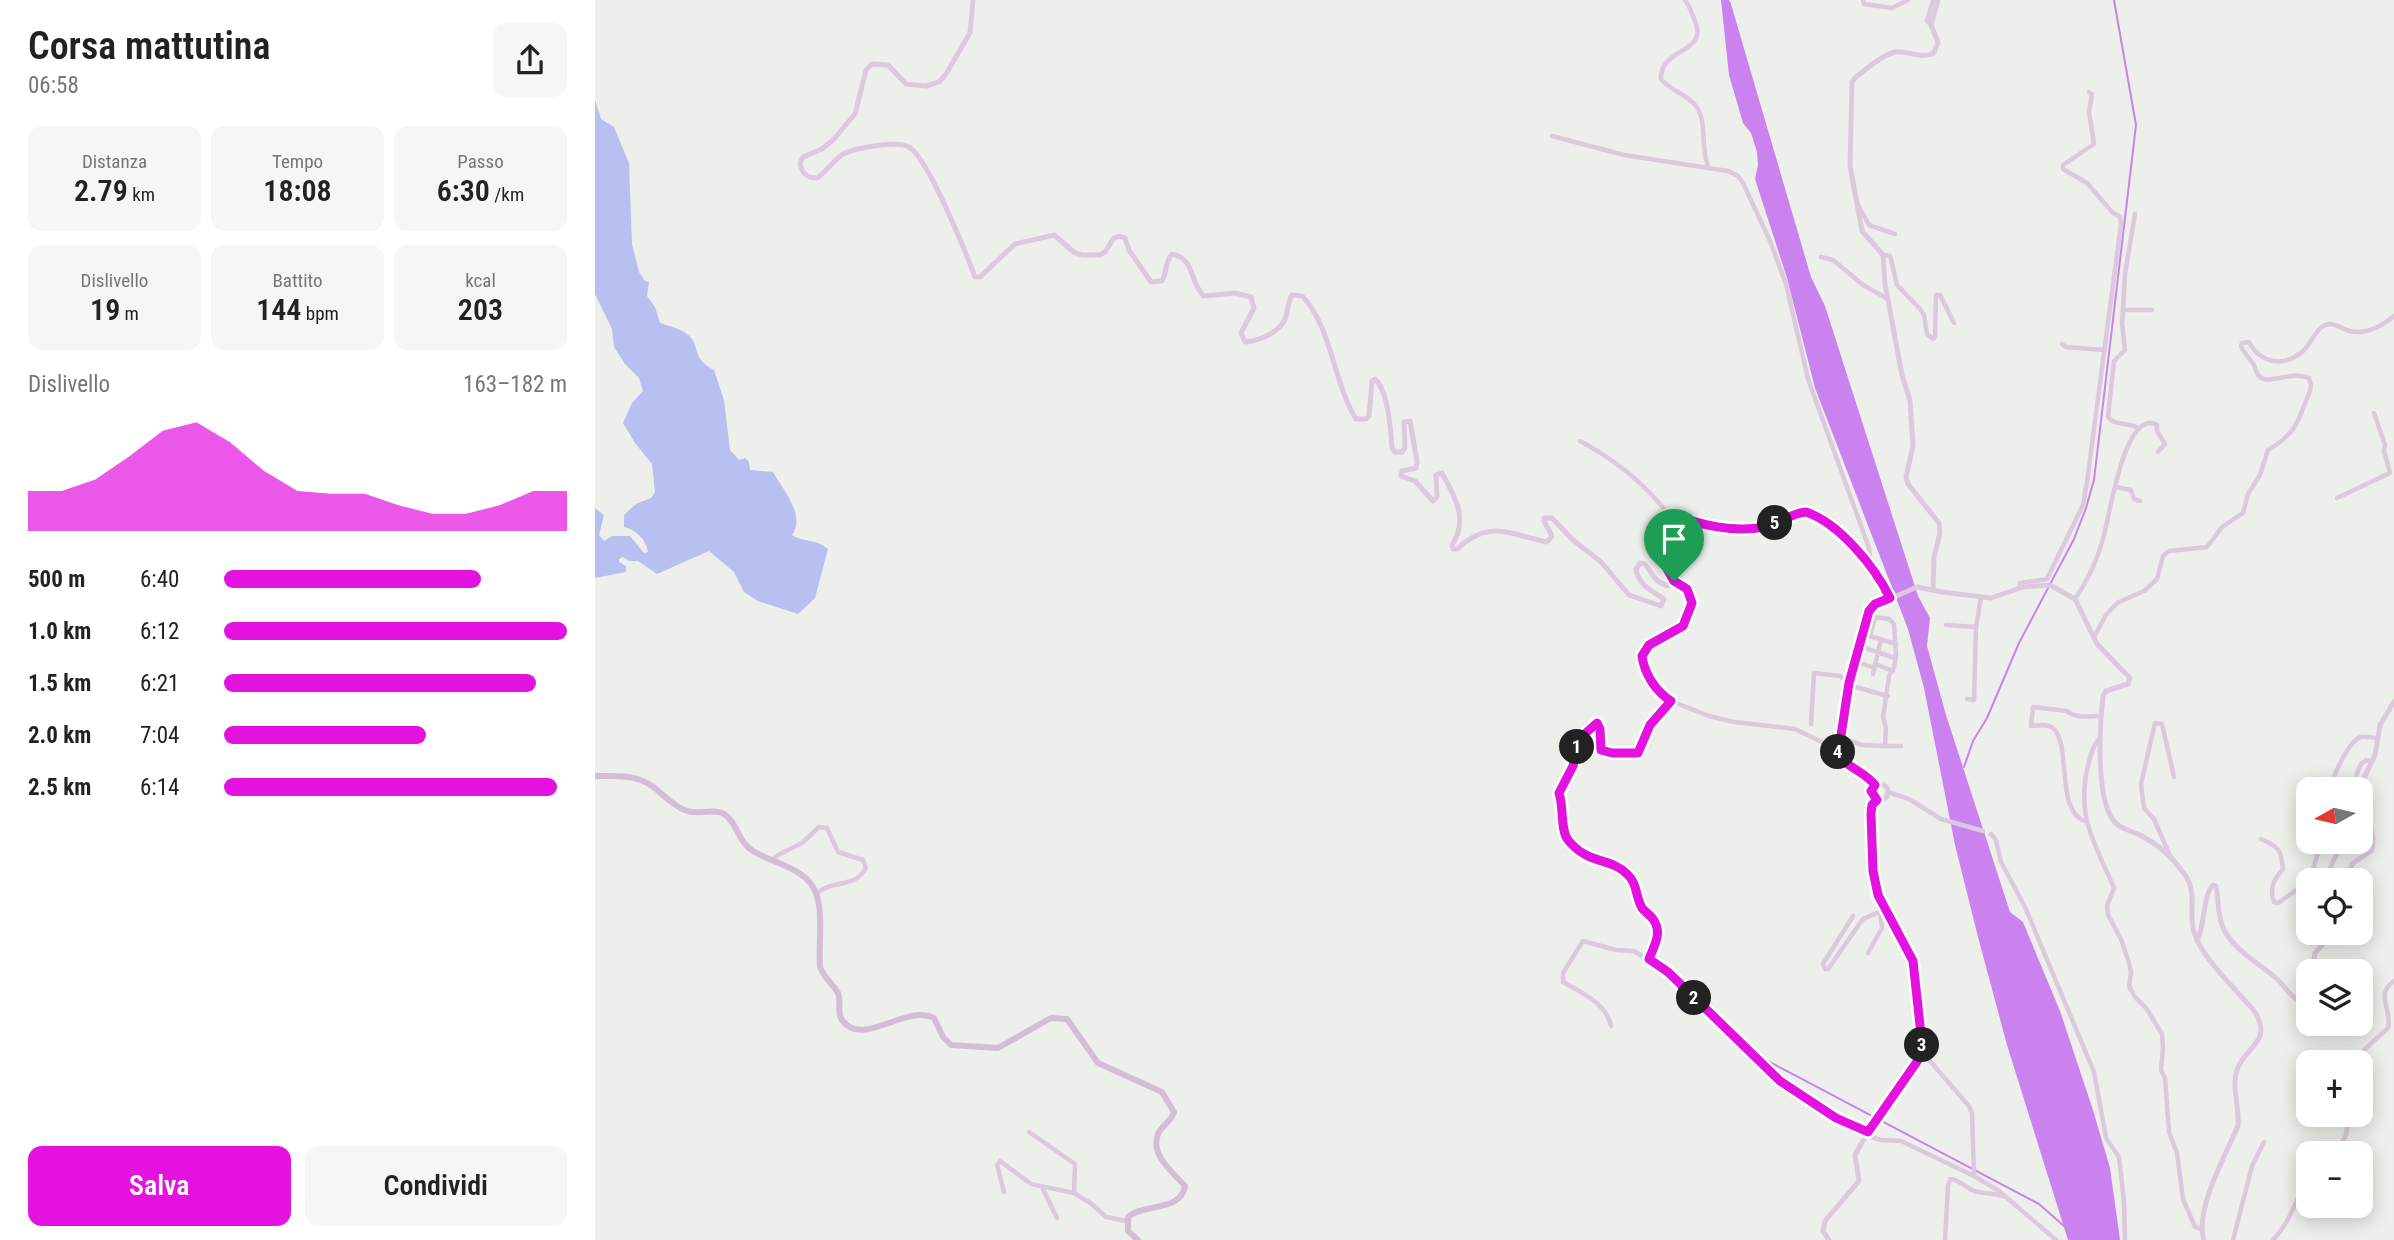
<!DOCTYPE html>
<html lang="it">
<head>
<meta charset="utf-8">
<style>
	:root { --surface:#fff; --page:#f6f6f6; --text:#222; --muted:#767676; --accent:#e312df }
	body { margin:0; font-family:"Roboto Condensed",sans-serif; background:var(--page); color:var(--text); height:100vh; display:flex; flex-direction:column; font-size:26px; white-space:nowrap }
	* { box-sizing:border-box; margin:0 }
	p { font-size:23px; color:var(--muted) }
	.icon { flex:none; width:38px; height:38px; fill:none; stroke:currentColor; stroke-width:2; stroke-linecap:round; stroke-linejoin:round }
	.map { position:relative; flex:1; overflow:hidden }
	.side { display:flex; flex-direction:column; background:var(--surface); width:595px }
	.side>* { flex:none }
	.needle { width:46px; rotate:262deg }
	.controls { position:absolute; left:1701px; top:777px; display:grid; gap:14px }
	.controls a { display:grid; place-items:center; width:77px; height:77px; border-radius:14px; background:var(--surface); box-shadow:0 4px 18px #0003; font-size:35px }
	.pin { position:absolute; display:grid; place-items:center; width:60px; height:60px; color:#fff; margin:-72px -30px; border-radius:50% 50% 50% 0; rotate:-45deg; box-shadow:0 0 7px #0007 }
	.pin .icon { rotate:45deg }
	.km { position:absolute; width:35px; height:35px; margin:-18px; border-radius:50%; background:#222; color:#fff; font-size:19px; line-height:35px; text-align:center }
	.round { display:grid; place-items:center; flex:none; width:74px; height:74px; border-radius:14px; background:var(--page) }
	.summary { display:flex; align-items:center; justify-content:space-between; height:119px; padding:0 28px }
	h1 { font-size:38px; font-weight:600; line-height:52px }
	.figures { display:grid; grid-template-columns:repeat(3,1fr); gap:10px; height:119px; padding:7px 28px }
	.figures div { display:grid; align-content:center; border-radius:14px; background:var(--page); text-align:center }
	.figures b { font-size:30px; font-weight:600 }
	.figures small { font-size:19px; font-weight:400 }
	.figures p { font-size:19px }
	.chart { height:196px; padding:14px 28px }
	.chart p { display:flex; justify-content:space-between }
	.chart svg { width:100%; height:126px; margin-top:7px; fill:var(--accent); opacity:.7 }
	.action { display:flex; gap:14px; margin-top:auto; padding:14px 28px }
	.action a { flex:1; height:80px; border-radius:14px; background:var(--accent); color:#fff; font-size:28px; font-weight:600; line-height:80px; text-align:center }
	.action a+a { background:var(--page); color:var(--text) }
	ul { padding:0 28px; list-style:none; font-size:23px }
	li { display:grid; grid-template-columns:112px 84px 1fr; align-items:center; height:52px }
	li i { height:18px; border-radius:9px; background:var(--accent) }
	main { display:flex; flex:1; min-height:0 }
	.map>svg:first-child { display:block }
	.green { fill:#b7c0f0 }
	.water { fill:#ca82ef }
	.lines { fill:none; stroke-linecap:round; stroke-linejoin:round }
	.stream { stroke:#ca82ef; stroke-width:2 }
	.minor { stroke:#dcc9dd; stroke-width:4.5 }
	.tertiary { stroke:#dcc9dd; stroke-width:5 }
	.secondary { stroke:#d6bdd6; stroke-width:6 }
	.tertiary-bridge { stroke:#dcc9dd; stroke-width:5 }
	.route-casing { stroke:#fff; stroke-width:14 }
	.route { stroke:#e312df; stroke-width:9 }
</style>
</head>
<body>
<main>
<section class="side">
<div class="summary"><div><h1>Corsa mattutina</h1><p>06:58</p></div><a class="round"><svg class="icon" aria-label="share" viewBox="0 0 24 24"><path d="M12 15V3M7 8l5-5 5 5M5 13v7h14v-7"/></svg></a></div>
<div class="figures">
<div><p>Distanza</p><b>2.79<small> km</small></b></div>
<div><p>Tempo</p><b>18:08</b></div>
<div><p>Passo</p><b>6:30<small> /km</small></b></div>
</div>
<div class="figures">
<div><p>Dislivello</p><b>19<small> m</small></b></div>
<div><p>Battito</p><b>144<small> bpm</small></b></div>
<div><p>kcal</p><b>203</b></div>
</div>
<div class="chart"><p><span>Dislivello</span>163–182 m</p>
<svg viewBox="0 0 160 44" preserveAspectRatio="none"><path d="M0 44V30L10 30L20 26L30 18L40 9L50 6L60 13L70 23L80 30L90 31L100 31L110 35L120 38L130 38L140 35L150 30L160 30V44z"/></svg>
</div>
<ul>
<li><b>500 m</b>6:40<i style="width:75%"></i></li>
<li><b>1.0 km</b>6:12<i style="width:100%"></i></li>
<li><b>1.5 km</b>6:21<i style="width:91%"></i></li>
<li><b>2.0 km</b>7:04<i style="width:59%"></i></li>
<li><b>2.5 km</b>6:14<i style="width:97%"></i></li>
</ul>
<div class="action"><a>Salva</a><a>Condividi</a></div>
</section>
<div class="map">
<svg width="1799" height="1240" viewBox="0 0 1799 1240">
	<rect width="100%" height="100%" fill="#edefeb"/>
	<path class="green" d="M0,100L6,119L19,127L34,163L37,244L44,272L50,281L54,282L52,296L60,307L65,323C73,326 85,328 92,334C106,344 95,358 119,370L129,400L135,450L144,460L150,458L154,462L155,470L178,472C188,490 211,515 197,535C209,543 220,538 233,549L220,598L203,614L163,601L149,592L139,572L114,551L62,574L43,561H34L28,557L24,559V562L31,566V572L0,578V508L9,515L4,535L9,541L17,536H35L49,553L53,552C51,540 42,530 29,527V515L41,504L56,498L60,492L57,464L40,443L28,423L37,403L48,391L44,378L30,364L19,347L17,329L0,294Z"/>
	<polygon class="water" points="1126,0 1134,0 1136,4 1216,277 1230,306 1323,596 1335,618 1332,646 1351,715 1415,912 1428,922 1465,1011 1498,1110 1515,1168 1525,1240 1473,1240 1412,1045 1383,937 1360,845 1329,688 1313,629 1220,388 1192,278 1160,179 1163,165 1162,152 1156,133 1148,123 1134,75"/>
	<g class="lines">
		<g class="stream">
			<polyline points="1369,767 1378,741 1392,718 1424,643 1479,539 1491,508 1499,480 1541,125 1519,0"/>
			<polyline points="1171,1060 1444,1204 1469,1226"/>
		</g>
		<g class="minor">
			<path d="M1090,0C1095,6 1097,14 1100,21C1114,54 1065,47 1066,79C1075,91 1091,93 1101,106C1113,123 1105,148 1113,166"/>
			<polyline points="1268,0 1269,4 1297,8 1313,0"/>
			<polyline points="1336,25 1332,21 1338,0"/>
			<polyline points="957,136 1029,155 1133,171 1143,176 1148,183 1175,241 1191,284 1213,379 1274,548 1276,565"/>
			<polyline points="1263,205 1274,225 1300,234"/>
			<polyline points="1288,255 1295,256 1296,259 1302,285 1325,309 1329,315 1332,334 1338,339 1340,337 1341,295 1345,295 1359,323"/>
			<polyline points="1226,257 1238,260 1268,285 1293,299"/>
			<polyline points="1528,310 1530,274 1540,214"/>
			<polyline points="1467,344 1471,347 1510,350"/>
			<path d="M1543,428C1534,422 1519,426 1513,417L1519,361L1530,350L1527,323L1528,310H1557"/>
			<path d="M985,441C1019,459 1050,484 1074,515"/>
			<polyline points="1521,487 1536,490 1539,499 1545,501"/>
			<polyline points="1742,498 1795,473 1789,451 1790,445 1779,413"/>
			<path d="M1079,581C1096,590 1105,613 1087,627C1074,637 1052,638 1047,656L1050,668L1061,689L1076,701L1114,716L1139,722L1200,729L1237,747L1243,755"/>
			<polyline points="1425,588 1425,583 1452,579 1488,505 1492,482 1526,224 1525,217 1517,212 1492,183 1468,169 1468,165 1499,144 1494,112 1497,94 1494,92"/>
			<path d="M1480,599C1493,580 1502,561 1508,539C1514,520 1529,407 1562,425V431L1570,444L1563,452"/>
			<polyline points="1351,625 1381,627"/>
			<polyline points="1268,634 1301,644"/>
			<polyline points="1275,636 1280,617 1294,619 1299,624 1301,656 1299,667 1294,676 1288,717 1291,728 1290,746 1306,746"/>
			<path d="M1499,637L1511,615L1522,603L1549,591L1562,579L1568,556L1574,551L1612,547L1627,527L1648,513L1653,494L1665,475L1673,450C1703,432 1702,422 1715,391L1716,385L1714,378C1697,370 1672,386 1664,376C1661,373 1661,369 1659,365C1655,358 1649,354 1646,346L1647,343L1654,342C1665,363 1689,368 1708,351C1717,343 1721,326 1734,324C1741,324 1748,329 1754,331C1771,335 1787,326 1799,316"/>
			<polyline points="1264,646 1300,658"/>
			<polyline points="1260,661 1279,668"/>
			<polyline points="1280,664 1298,671"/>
			<polyline points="1278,674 1286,639"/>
			<polyline points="1253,685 1293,696"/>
			<polyline points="1372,699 1379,700 1381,627 1386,597"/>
			<polyline points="1216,724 1219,673 1245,676 1254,682"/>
			<polyline points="1244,737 1267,745 1290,746"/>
			<path d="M1504,739C1497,746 1496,756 1493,765C1481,817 1499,841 1519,888L1512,906L1513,915L1526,939L1534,963L1536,972L1534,986L1540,997L1551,1008L1567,1034L1568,1048L1566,1070L1570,1078L1574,1132L1582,1153L1588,1199L1600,1227L1607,1229"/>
			<path d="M1735,789C1738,777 1753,741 1766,737C1771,736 1778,738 1783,738"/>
			<polyline points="1760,789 1762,773 1766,764 1771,760 1777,762"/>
			<polyline points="1293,792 1314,799 1346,819 1388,831"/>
			<path d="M1490,821C1460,811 1477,745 1458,728C1452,723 1443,726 1436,726L1438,707L1472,711C1481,719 1495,716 1506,716"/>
			<polyline points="1396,834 1401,840 1406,862 1430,907 1499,1072 1511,1138 1524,1157 1529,1202 1530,1240"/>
			<path d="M1666,839C1684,847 1686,849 1688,869C1679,879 1674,888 1679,902L1683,903L1713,882"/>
			<polyline points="1575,856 1559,819 1549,808 1546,784 1560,723 1567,724 1579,777"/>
			<path d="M178,860L183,855L207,843L224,827L232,828L243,852L268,860L271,868C260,889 237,879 221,894"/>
			<polyline points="1714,880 1727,842"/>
			<path d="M1732,880C1735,865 1741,852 1753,842"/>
			<polyline points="1258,916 1228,964 1230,969 1233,969 1268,919 1284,912"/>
			<polyline points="1273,953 1287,928 1283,896"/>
			<path d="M1053,959C1059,946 1068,932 1058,919C1055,915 1050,912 1047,908C1040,896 1043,884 1032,874C1014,856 983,864 969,835C966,827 969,806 964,793L978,766L984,739L1000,723L1005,724L1004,745L1008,752L1043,753L1059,720L1076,701"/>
			<path d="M1016,1026C1012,1004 986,992 968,982V973L988,941L1021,950L1039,951L1073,972L1185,1081L1241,1118L1273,1132"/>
			<polyline points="1328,1053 1374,1106 1377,1113 1379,1175"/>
			<path d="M1761,1062L1769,1050L1793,1028C1798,1010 1779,995 1799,981"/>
			<polyline points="1242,1118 1248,1126 1260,1132 1286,1140 1306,1141 1379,1176 1404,1191 1461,1240"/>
			<polyline points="434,1132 480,1164 479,1193 497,1204 511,1217 531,1221"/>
			<path d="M1736,1153C1752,1139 1753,1136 1752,1115"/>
			<polyline points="448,1189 462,1218"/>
			<polyline points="409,1192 402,1165 405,1161 436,1184 479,1193"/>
			<path d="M1350,1240L1353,1186L1355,1179C1364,1179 1368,1186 1377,1190C1385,1194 1398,1193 1407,1196"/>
			<polyline points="1638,1240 1657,1166 1669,1142"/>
			<path d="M1678,1240C1698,1218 1698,1203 1713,1180"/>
		</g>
		<g class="tertiary">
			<path d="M378,0L375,33L351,74L344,82L331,86L311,84L293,65L277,64L271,70L260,114L239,139L227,149L208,157L205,163C207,173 211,178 222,178C233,171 238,159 250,153C262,148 303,140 314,147C333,158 371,253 380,277H385L420,244L459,235L480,253L488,255H505L510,252L519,238L524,236L530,238L534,250L556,282L567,281C572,273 570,261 577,254C601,259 594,283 609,296L640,293L656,297L659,308L646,333L650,342C664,341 686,332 691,317C693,309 693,302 697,295L707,296C737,327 738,382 761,419H771L774,416L777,381L780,379C793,390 796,431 797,448L800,452H807L810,447L809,422L815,421L822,461L821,468L807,471L806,476L820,481L838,501L842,497L841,475L847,473C860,497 874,519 857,545L858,549H862C895,518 915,535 952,542L957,536L949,521V518H957L977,539L1006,562L1034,595L1066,606L1069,599C1057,591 1044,586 1041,569L1045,563L1050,564C1058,574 1059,582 1073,586L1079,581L1056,537L1071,516L1077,514C1104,525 1140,533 1169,527C1184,524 1196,514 1211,511C1244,523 1280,567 1295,598"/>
			<path d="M1338,590L1339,557L1345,533L1344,523L1313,484L1311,477L1318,446L1315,400L1307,375L1290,284L1288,255L1267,231L1255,166L1257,82L1261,77C1271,69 1287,55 1300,52C1314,50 1325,60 1339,53L1343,42L1336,25L1343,0"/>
			<circle cx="1285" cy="792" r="8"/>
			<path d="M1280,785C1270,772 1253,768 1243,755L1254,683L1276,607L1322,587L1347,592L1396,598L1428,587L1455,585L1480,599L1502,644L1535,678L1533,684L1511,691L1508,696C1505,722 1499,808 1523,825C1530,830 1539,832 1547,836C1564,845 1579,859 1590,875C1603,893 1593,913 1599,932C1607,959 1641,989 1660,1012C1678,1043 1650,1046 1642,1070C1636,1087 1645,1108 1643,1126C1631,1154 1599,1211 1609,1240"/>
			<polyline points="1282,800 1277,805 1276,814 1278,871 1283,895 1317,962 1328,1053 1285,1115"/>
			<polyline points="1752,880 1757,864 1777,850 1778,839 1766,784 1780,755 1785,725 1799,702"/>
			<path d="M1602,941C1610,926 1608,894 1618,885L1621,886C1624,900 1622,917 1629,930C1641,952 1664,963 1682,979C1690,986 1696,999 1707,1001L1712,997L1713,989"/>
			<polyline points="1717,971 1720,953 1738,933"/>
			<polyline points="1234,1240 1228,1231 1230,1221 1264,1181 1260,1155 1266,1144"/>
		</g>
		<path class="secondary" d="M0,776C20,776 40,774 57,786C68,794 79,807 92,811C104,815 119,808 129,814C142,822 143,842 158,851C177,863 206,867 218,887C230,906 223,944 225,967C229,978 238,984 243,993C247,1002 241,1011 247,1020C267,1049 312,1003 339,1018L348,1037L356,1045L403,1048L456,1018L472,1019L503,1063L567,1092L579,1112C576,1122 567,1125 563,1134C555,1156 578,1172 590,1186C586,1212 549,1203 533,1217V1231L543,1240"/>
		<polyline class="tertiary-bridge" points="1266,1144 1285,1115"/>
	</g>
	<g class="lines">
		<g class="route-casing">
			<path id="route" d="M1211,512C1244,523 1280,567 1295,598L1280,604L1274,611L1254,683L1243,755C1253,768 1270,772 1280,785L1276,791L1282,800L1277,805L1276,814L1278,871L1283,895L1318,961L1328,1053L1273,1132L1241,1118L1185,1081L1073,972L1054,959C1059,946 1068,933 1058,919C1055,915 1050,912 1047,908C1040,896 1043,884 1032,874C1015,857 993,865 973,840C965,830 969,807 964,793L978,766L984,739L1002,723L1005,729L1006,750L1017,753H1043L1055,725L1076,701C1061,692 1049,673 1047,656L1054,645L1088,626L1097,603L1092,589L1079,581L1058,544L1056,537L1071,516L1077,514C1104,525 1140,533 1169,527C1184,524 1196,513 1211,512Z"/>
		</g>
		<use href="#route" class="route"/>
	</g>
</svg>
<div class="controls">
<a><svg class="needle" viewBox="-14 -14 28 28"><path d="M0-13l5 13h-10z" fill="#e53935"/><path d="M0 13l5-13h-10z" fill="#767676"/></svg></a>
<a><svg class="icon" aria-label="locate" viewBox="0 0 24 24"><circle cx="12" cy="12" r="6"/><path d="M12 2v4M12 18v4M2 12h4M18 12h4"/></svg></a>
<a><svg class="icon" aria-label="layers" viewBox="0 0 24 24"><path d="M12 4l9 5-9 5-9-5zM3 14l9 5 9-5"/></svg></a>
<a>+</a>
<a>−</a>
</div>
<div class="pin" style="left:1079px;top:581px;background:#1e9e55"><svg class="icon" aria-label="arrive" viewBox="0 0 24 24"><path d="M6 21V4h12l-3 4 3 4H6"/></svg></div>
<b class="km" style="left:982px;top:747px">1</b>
<b class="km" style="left:1099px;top:998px">2</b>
<b class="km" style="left:1327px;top:1045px">3</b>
<b class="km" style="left:1243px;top:752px">4</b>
<b class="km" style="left:1180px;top:523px">5</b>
</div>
</main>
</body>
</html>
